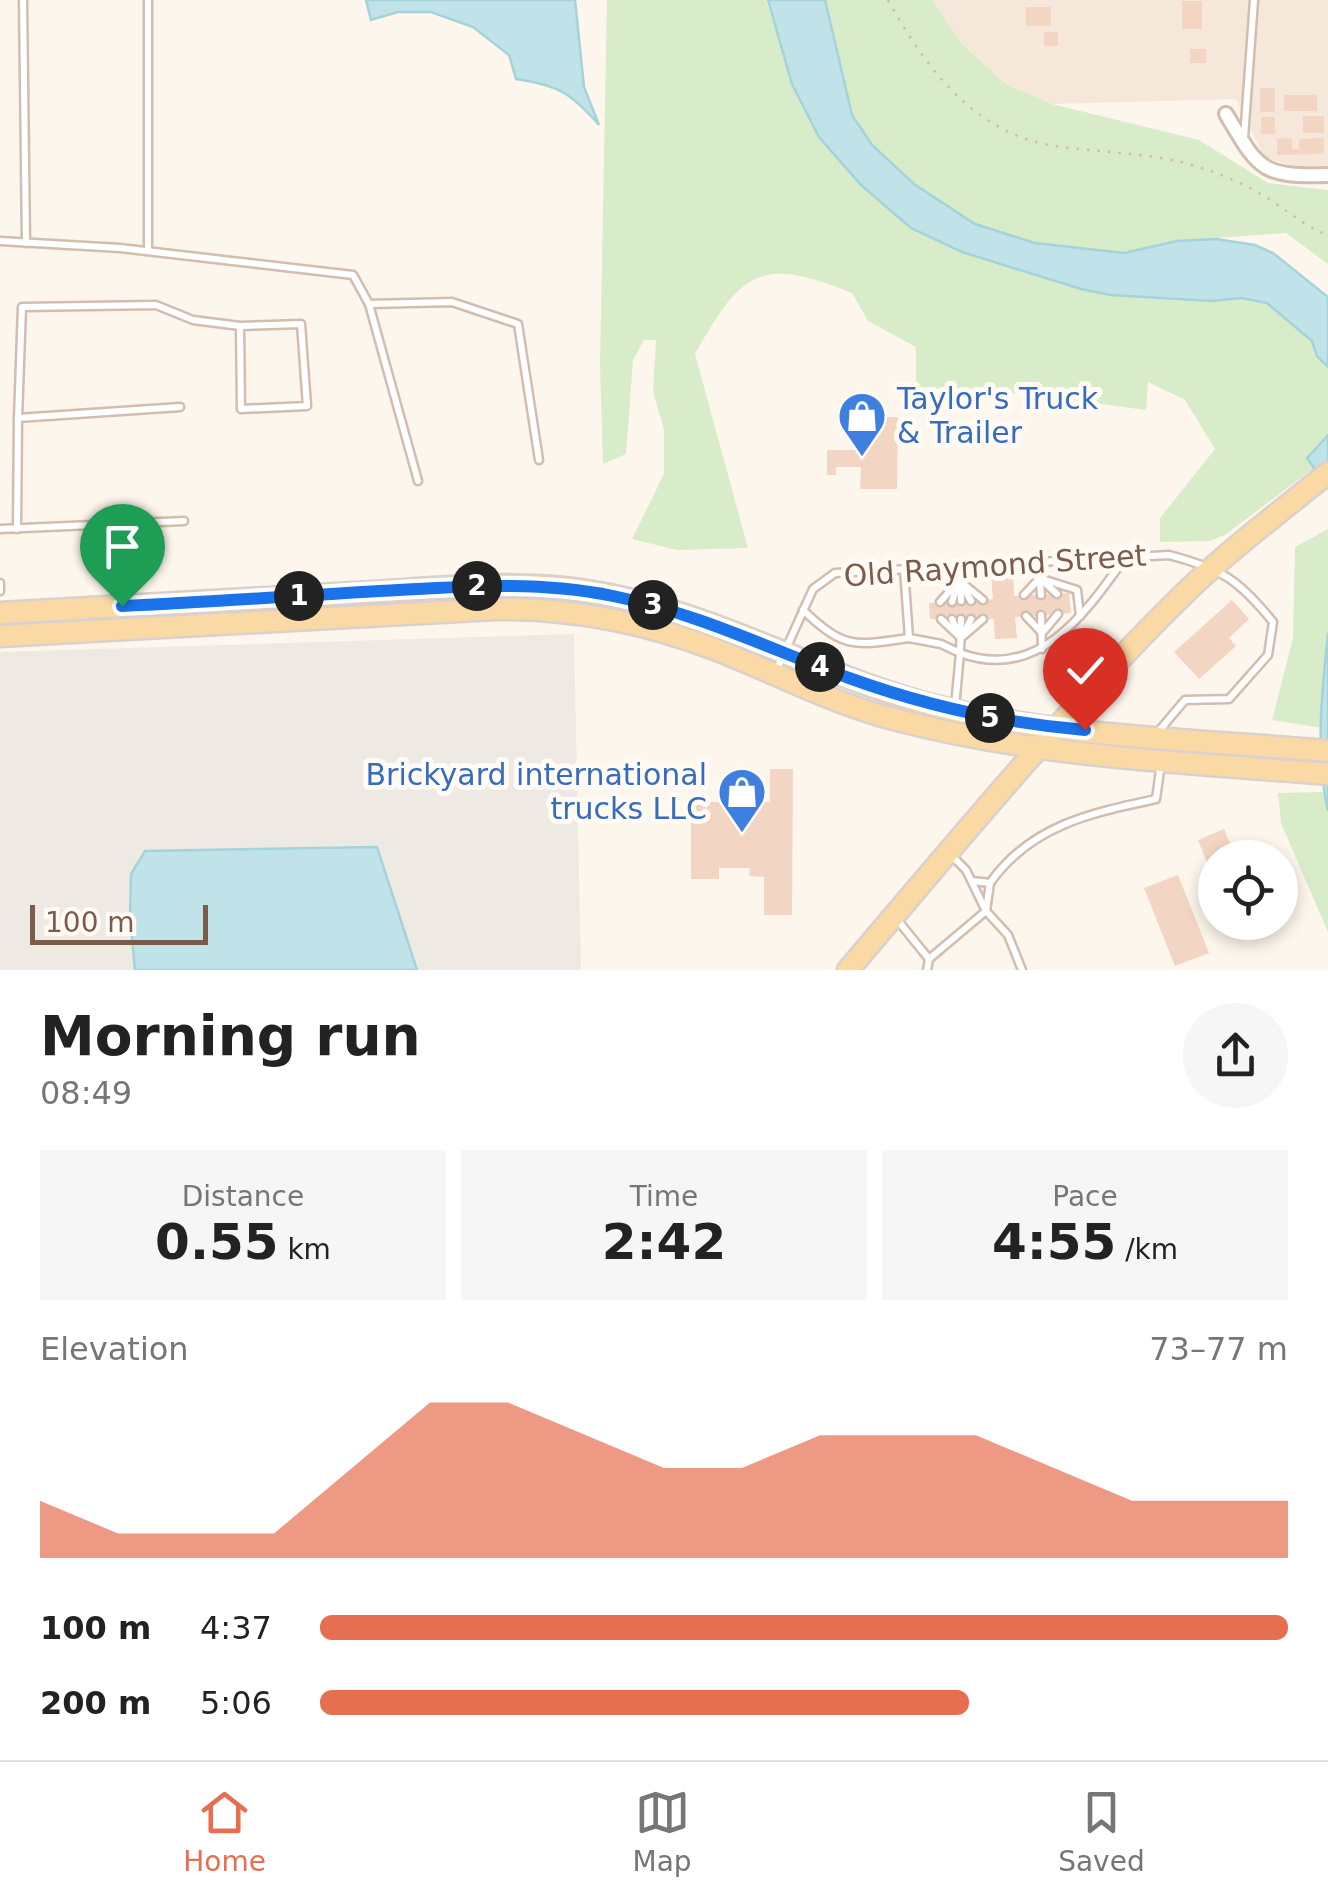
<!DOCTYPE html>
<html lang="en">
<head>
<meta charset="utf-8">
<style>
	:root { --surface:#fff; --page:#f6f6f6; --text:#222; --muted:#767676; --line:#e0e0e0; --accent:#e76f51 }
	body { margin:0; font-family:"DejaVu Sans",sans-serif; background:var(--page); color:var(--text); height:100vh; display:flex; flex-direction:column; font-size:38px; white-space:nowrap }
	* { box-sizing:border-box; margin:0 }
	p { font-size:32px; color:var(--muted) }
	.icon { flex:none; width:55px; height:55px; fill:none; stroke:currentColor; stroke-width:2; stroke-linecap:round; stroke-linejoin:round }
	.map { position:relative; height:970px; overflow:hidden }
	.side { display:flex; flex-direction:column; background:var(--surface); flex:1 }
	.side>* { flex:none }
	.buttons { position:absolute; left:1198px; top:840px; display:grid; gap:20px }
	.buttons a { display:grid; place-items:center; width:100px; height:100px; border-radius:50%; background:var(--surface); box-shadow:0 5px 15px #0003; font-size:50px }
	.scale { position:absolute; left:30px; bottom:25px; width:178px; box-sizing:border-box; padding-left:10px; border:5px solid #7a5c4d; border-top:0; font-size:28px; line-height:35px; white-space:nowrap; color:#7a5c4d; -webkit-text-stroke:8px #fffaf3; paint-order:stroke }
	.pin { position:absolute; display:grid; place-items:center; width:85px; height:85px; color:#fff; margin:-102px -42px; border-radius:50% 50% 50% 0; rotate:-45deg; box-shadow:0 0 10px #0007 }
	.pin .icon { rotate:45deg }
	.km { position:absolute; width:50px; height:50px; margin:-25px; border-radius:50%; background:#222; color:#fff; font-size:28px; line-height:50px; text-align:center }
	.round { display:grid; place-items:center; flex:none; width:105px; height:105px; border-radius:52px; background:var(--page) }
	.head { display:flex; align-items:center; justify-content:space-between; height:170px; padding:0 40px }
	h1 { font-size:55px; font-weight:600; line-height:75px }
	.metrics { display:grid; grid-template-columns:repeat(3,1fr); gap:15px; height:170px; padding:10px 40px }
	.metrics div { display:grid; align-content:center; border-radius:0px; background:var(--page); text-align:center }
	.metrics b { font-size:50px; font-weight:600 }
	.metrics small { font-size:28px; font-weight:400 }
	.metrics p { font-size:28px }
	.chart { height:280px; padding:20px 40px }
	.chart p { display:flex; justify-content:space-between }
	.chart svg { width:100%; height:180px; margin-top:10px; fill:var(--accent); opacity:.7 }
	ul { padding:0 40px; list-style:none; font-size:32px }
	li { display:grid; grid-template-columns:160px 120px 1fr; align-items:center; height:75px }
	li i { height:25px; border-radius:12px; background:var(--accent) }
	.tab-bar { display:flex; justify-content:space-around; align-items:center; height:140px; border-top:2px solid var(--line); background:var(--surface); font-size:28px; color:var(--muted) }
	.tab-bar a { display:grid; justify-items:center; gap:5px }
	.tab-bar .on { color:var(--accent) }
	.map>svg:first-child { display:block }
	.residential { fill:#f5e8da }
	.industrial { fill:#efe9e4 }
	.green { fill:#d8ecc9 }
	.water { fill:#bfe3e8; stroke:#a5d3da; stroke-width:2.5 }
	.building { fill:#f3d5c3 }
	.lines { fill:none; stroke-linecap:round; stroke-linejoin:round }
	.service-casing { stroke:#d1beb0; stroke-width:11 }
	.minor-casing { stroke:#d1beb0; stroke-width:18 }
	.primary-casing { stroke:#dad1cd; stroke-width:25 }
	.path { stroke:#d9b8a5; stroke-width:2.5; stroke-dasharray:2.5 8; stroke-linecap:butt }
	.service { stroke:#fff; stroke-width:6 }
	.minor { stroke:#fff; stroke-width:12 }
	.primary { stroke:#fbd9a5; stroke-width:20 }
	.route-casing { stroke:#fff; stroke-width:20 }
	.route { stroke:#1a73e8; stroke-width:12 }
	.labels { text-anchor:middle; stroke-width:10; stroke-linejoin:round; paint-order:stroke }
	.shop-label { font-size:30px; fill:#366cbe; stroke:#fffaf3; text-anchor:start }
	.street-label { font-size:30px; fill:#7a5c4d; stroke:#fffaf3 }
</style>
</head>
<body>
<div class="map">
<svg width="1328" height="970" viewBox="0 0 1328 970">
	<rect width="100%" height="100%" fill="#fdf6ec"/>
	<polygon class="residential" points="932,0 1328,0 1328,166 1296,167 1264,157 1236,99 1052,104 1007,85 962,44"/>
	<polygon class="industrial" points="574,634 581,970 0,970 0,652"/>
	<g class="green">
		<path d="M607,0H766L784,53L911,228L962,252L1091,291L1195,300L1241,298L1267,303L1302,325L1312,341L1317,356L1328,368V435L1307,458L1314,468L1225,535L1210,541L1160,542V518L1215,449L1185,400L1148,382L1146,410L1026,394L916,387V347L868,321L852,293C761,256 742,270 695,354L748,548L677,550L632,539L664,474V430L653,391L656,340H644L633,360L626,454L603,464L600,365Z"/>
		<polygon points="825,0 932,0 962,44 1007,85 1052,104 1199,140 1268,183 1328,190 1328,264 1286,233 1177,241 1124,253 1035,243 975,224 914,184 872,146 851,111"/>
		<polygon points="1328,529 1328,634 1323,728 1272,720 1293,638 1295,547"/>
		<polygon points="1324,792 1328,813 1328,932 1281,823 1278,793"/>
	</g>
	<g class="water">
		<path d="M366,0H575L584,87L599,125C571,93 558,85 516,79L509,55L473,27L431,12H398L371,20Z"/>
		<polygon points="768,0 825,0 852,115 872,145 914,184 975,224 1035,243 1124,253 1177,241 1216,239 1255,245 1273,253 1328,297 1328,367 1317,356 1312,341 1267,303 1241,298 1212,301 1111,295 1081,289 962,252 911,228 861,185 819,137 792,84"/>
		<polygon points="1328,435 1328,488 1307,458"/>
		<path d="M1328,633V811C1315,755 1322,690 1328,633Z"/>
		<polygon points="377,847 417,970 135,970 130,916 131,874 145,851"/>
	</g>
	<g class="building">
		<rect x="1182" y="1" width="20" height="28"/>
		<rect x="1026" y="7" width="25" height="19"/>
		<rect x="1044" y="32" width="14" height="14"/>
		<rect x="1190" y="49" width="16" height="14"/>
		<rect x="1260" y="88" width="15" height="24"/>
		<rect x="1284" y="95" width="33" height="16"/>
		<rect x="1303" y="116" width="21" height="17"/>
		<rect x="1261" y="117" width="14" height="17"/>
		<polygon points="1292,138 1292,149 1299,149 1299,139 1324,138 1324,154 1277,155 1277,139"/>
		<polygon points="863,417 898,417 897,489 860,489 861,467 836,467 836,475 827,475 827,450 862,450"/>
		<polygon points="1013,574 1014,596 1069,593 1071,613 1015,617 1017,638 995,639 994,619 930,619 929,603 993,599 991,575"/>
		<polygon points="1232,600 1249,619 1229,638 1236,646 1199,679 1174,652"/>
		<polygon points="770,769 793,769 792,915 764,915 764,877 749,876 750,868 719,868 719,879 691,879 691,802 770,802"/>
		<polygon points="1224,829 1236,858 1215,858 1215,882 1198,840"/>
		<polygon points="1178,875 1209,953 1175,966 1144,888"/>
	</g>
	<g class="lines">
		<g class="service-casing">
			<g id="service">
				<polyline points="23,0 26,243"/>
				<polyline points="1244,138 1254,0"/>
				<polyline points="0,241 120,248 353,275 369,304 418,481"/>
				<polyline points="148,251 148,0"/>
				<polyline points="369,304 452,302 518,324 539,460"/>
				<polyline points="18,418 22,307 156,305 193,320 240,326 301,324 307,406 241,409 240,326"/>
				<polyline points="0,529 184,521"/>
				<polyline points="17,529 18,418 180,407"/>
				<polyline points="1038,561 1041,595"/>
				<polyline points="960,565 961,601"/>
				<polyline points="904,569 909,638 941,644 960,653 955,707"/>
				<polyline points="1039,578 1077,590 1080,616"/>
				<polyline points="1043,581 1057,594"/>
				<polyline points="961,582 983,600"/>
				<polyline points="0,583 0,591"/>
				<polyline points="963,586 971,601"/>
				<polyline points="1024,595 1039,579"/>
				<polyline points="940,602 959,581"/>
				<polyline points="952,602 957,587"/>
				<path d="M803,610C844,649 854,646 909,638"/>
				<polyline points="1041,615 1042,649"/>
				<polyline points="1026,616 1042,633 1058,614"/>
				<polyline points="941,619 960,637"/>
				<polyline points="952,619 958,633"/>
				<path d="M961,619L960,653C1038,682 1085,614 1125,558"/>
				<polyline points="964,633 971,619"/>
				<polyline points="962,637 983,619"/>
				<path d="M776,671L813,589L835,573L1169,555C1222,569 1238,579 1273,622L1268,655L1229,699L1185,700L1158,732"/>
				<path d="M972,881L990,883C1031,825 1091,813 1156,799L1161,763"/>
				<polyline points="990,883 986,911 1008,935 1022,970"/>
				<polyline points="895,917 929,959"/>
				<polyline points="927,970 929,959 986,911 966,870 951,855"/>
			</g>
		</g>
		<g class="minor-casing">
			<path id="minor" d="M1226,114C1259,169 1260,177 1328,175"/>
		</g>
		<g class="primary-casing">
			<g id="primary">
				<path d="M0,613C118,607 236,599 354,593C432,589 510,579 588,591C707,609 809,671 924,703C1055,738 1194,739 1328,751"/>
				<path d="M0,636L496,609C571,608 647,623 717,650C776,673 832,703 893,719C1037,757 1181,762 1328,774"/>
				<path d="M848,970C958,841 1066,709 1188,590C1232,548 1281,511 1328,473"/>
			</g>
		</g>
		<path class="path" d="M888,0C925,67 974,134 1055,146C1101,153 1147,152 1192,165C1219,173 1245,184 1269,199C1289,212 1306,227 1328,235"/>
		<use href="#service" class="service"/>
		<use href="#minor" class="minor"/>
		<use href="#primary" class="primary"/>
	</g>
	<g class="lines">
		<g class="route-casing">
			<path id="route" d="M122,606C208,602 293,596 379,591C458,587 536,580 613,596C697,613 770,649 849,678C926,706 1004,723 1085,730"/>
		</g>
		<use href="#route" class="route"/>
	</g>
	<defs>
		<g id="shop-pin" transform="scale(2.5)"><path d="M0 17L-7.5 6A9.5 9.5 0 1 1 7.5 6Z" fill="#3f7fe0" stroke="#fffaf3"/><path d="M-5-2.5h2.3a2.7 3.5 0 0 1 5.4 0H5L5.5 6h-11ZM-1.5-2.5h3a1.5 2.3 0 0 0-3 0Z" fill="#fff"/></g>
	</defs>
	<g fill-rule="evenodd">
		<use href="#shop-pin" x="862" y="416"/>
		<use href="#shop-pin" x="742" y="792"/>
	</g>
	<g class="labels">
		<g class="shop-label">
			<text x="897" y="409">Taylor's Truck<tspan x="897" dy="34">&amp; Trailer</tspan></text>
			<text x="707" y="785" text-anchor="end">Brickyard international<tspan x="707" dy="34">trucks LLC</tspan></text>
		</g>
		<g class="street-label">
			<text transform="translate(995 566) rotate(-4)" y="10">Old Raymond Street</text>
		</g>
	</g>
</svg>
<div class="buttons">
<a><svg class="icon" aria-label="locate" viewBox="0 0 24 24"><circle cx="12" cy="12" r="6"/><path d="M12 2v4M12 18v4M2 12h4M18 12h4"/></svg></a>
</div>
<div class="scale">100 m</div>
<div class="pin" style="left:122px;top:606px;background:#1e9e55"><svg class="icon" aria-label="arrive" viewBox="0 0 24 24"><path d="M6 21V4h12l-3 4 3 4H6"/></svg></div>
<div class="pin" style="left:1085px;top:730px;background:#d93025"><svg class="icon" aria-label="check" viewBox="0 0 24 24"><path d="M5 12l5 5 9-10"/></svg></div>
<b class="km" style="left:299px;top:596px">1</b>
<b class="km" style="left:477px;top:586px">2</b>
<b class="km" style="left:653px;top:605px">3</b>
<b class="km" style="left:820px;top:667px">4</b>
<b class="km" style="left:990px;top:718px">5</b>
</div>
<section class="side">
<div class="head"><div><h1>Morning run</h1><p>08:49</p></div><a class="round"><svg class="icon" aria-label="share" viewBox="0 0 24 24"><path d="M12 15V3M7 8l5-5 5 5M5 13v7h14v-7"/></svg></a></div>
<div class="metrics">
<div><p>Distance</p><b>0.55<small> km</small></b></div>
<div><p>Time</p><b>2:42</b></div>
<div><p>Pace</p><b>4:55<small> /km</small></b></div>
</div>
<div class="chart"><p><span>Elevation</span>73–77 m</p>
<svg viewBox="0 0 160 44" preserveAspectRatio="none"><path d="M0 44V30L10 38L20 38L30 38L40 22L50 6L60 6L70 14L80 22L90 22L100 14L110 14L120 14L130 22L140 30L150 30L160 30V44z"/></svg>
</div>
<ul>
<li><b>100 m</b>4:37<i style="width:100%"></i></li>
<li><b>200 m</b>5:06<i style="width:67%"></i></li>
</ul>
</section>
<nav class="tab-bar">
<a class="on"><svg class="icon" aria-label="home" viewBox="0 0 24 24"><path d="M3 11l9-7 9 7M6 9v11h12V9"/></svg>Home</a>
<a><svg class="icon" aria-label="map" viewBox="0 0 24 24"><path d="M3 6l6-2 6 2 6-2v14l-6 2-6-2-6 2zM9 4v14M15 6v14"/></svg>Map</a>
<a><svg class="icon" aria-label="saved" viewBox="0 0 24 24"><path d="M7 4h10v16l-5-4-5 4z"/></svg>Saved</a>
</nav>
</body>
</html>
